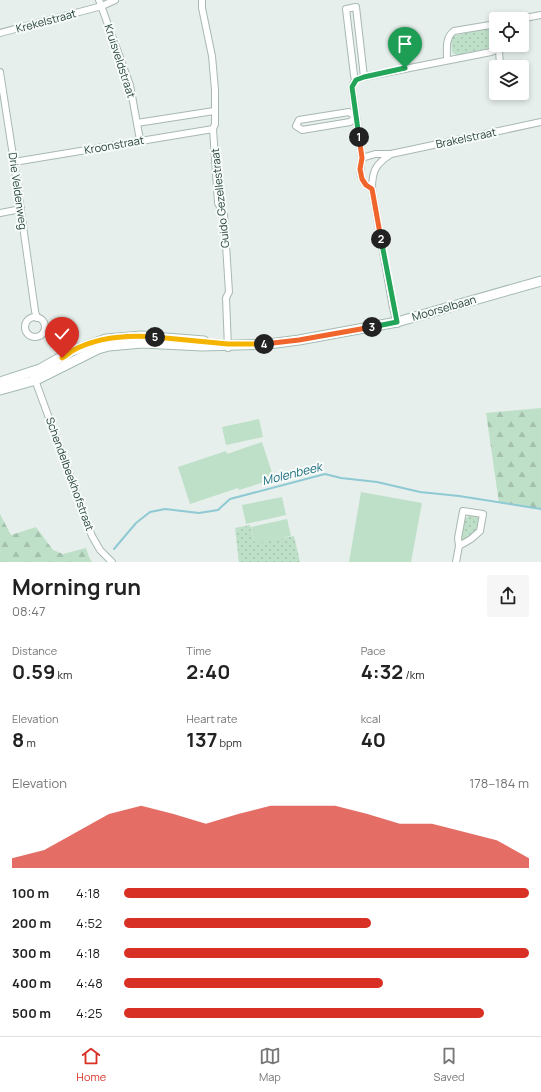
<!DOCTYPE html>
<html lang="en">
<head>
<meta charset="utf-8">
<style>
	:root { --surface:#fff; --page:#f6f6f6; --text:#222; --muted:#767676; --line:#e0e0e0; --accent:#d93025 }
	body { margin:0; font-family:Manrope,sans-serif; background:var(--page); color:var(--text); height:100vh; display:flex; flex-direction:column; font-size:15px; white-space:nowrap }
	* { box-sizing:border-box; margin:0 }
	p { font-size:13px; color:var(--muted) }
	.icon { flex:none; width:22px; height:22px; fill:none; stroke:currentColor; stroke-width:2; stroke-linecap:round; stroke-linejoin:round }
	.map { position:relative; height:562px; overflow:hidden }
	.panel { display:flex; flex-direction:column; background:var(--surface); flex:1 }
	.panel>* { flex:none }
	.tools { position:absolute; left:489px; top:12px; display:grid; gap:8px }
	.tools a { display:grid; place-items:center; width:40px; height:40px; border-radius:4px; background:var(--surface); box-shadow:0 2px 6px #0003; font-size:20px }
	.pin { position:absolute; display:grid; place-items:center; width:34px; height:34px; color:#fff; margin:-41px -17px; border-radius:50% 50% 50% 0; rotate:-45deg; box-shadow:0 0 4px #0007 }
	.pin .icon { rotate:45deg }
	.km { position:absolute; width:20px; height:20px; margin:-10px; border-radius:50%; background:#222; color:#fff; font-size:11px; line-height:20px; text-align:center }
	.round { display:grid; place-items:center; flex:none; width:42px; height:42px; border-radius:4px; background:var(--page) }
	.overview { display:flex; align-items:center; justify-content:space-between; height:68px; padding:0 12px }
	h1 { font-size:22px; font-weight:700; line-height:30px }
	.figures { display:grid; grid-template-columns:repeat(3,1fr); gap:6px; height:68px; padding:4px 12px }
	.figures div { display:grid; align-content:center }
	.figures b { font-size:20px; font-weight:700 }
	.figures small { font-size:11px; font-weight:400 }
	.figures p { font-size:11px }
	.chart { height:112px; padding:8px 12px }
	.chart p { display:flex; justify-content:space-between }
	.chart svg { width:100%; height:72px; margin-top:4px; fill:var(--accent); opacity:.7 }
	ul { padding:0 12px; list-style:none; font-size:13px }
	li { display:grid; grid-template-columns:64px 48px 1fr; align-items:center; height:30px }
	li i { height:10px; border-radius:5px; background:var(--accent) }
	.tab-bar { display:flex; justify-content:space-around; align-items:center; height:56px; border-top:1px solid var(--line); background:var(--surface); font-size:11px; color:var(--muted) }
	.tab-bar a { display:grid; justify-items:center; gap:2px }
	.tab-bar .on { color:var(--accent) }
	.map>svg:first-child { display:block }
	.grass { fill:url(#grass-dots) }
	.forest { fill:url(#forest-firs) }
	.garden { fill:#bfe0c8 }
	.lines { fill:none; stroke-linecap:round; stroke-linejoin:round }
	.stream { stroke:#8ec9d4; stroke-width:2 }
	.street-casing { stroke:#a8b8b2; stroke-width:8 }
	.secondary-casing { stroke:#a4bbb3; stroke-width:11 }
	.street { stroke:#fff; stroke-width:6 }
	.secondary { stroke:#fff; stroke-width:9 }
	.split-1-casing { stroke:#fff; stroke-width:8 }
	.split-2-casing { stroke:#fff; stroke-width:8 }
	.split-3-casing { stroke:#fff; stroke-width:8 }
	.split-4-casing { stroke:#fff; stroke-width:8 }
	.split-5-casing { stroke:#fff; stroke-width:8 }
	.split-6-casing { stroke:#fff; stroke-width:8 }
	.split-1 { stroke:#22a559; stroke-width:5 }
	.split-2 { stroke:#f0652b; stroke-width:5 }
	.split-3 { stroke:#22a559; stroke-width:5 }
	.split-4 { stroke:#f0652b; stroke-width:5 }
	.split-5 { stroke:#f5b400; stroke-width:5 }
	.split-6 { stroke:#f5b400; stroke-width:5 }
	.labels { text-anchor:middle; stroke-width:4; stroke-linejoin:round; paint-order:stroke }
	.street-label { font-size:11px; fill:#24423a; stroke:#f7fbf9 }
	.water-label { font-size:12px; font-style:italic; fill:#1c6f80; stroke:#f7fbf9 }
</style>
</head>
<body>
<div class="map">
<svg width="541" height="562" viewBox="0 0 541 562">
	<defs>
		<pattern id="grass-dots" width="8" height="8" patternUnits="userSpaceOnUse"><rect width="8" height="8" fill="#bfe0c8"/><path d="M2 2h.1M6 6h.1" fill="none" stroke="#a4c1ad" stroke-width="1.8" stroke-linecap="round"/></pattern>
		<pattern id="forest-firs" width="22" height="20" patternUnits="userSpaceOnUse"><rect width="22" height="20" fill="#bfe0c8"/><path d="M5 1l3.5 6h-7zM16 11l3.5 6h-7z" fill="#a4c1ad"/></pattern>
	</defs>
	<rect width="100%" height="100%" fill="#e6efeb"/>
	<g class="grass">
		<polygon points="490,27 496,31 496,45 494,47 458,55 455,54 452,52 451,40 454,36"/>
		<path d="M470,515H473L478,518C480,531 472,534 463,540H461C462,531 461,520 470,515Z"/>
		<polygon points="250,525 255,543 294,536 300,562 239,562 235,528"/>
	</g>
	<g class="forest">
		<polygon points="541,408 541,509 499,503 486,413"/>
		<polygon points="0,514 11,535 36,527 53,550 63,554 86,548 89,557 92,562 0,562"/>
	</g>
	<g class="garden">
		<polygon points="259,419 263,437 226,445 222,427"/>
		<polygon points="262,442 274,479 239,490 238,488 190,504 178,467 226,451 227,454"/>
		<polygon points="361,492 422,503 411,562 349,562"/>
		<polygon points="282,497 286,515 246,524 242,505"/>
		<polygon points="287,519 291,536 255,544 251,527"/>
	</g>
	<g class="lines">
		<polyline class="stream" points="114,549 136,523 150,512 165,509 199,513 218,510 230,499 325,474 341,478 377,482 420,492 459,496 541,509"/>
		<g class="street-casing">
			<g id="street">
				<polyline points="99,0 130,85 140,140"/>
				<polyline points="202,0 202,8 212,56 215,90 215,124 213,129 218,203 224,214 229,292 226,298 228,348"/>
				<polyline points="520,19 541,15"/>
				<polyline points="0,33 102,6 115,0"/>
				<polyline points="499,49 500,67"/>
				<path d="M447,60C447,50 445,37 454,31L496,24"/>
				<polyline points="0,72 14,162 35,311 37,318"/>
				<polyline points="355,80 354,75 346,9 356,7 364,77"/>
				<polygon points="349,112 356,117 350,122 302,130 296,126 299,120"/>
				<polyline points="137,123 214,111"/>
				<polyline points="362,158 375,154 390,154"/>
				<polyline points="14,162 213,129"/>
				<path d="M372,189C359,182 359,172 362,158L352,87L355,80L364,77L491,52L499,49L500,45"/>
				<polyline points="0,213 21,209"/>
				<circle cx="35" cy="327" r="10"/>
				<path d="M397,324L393,308L372,189C372,170 376,164 391,154L541,122"/>
				<polyline points="34,377 92,536 100,550 112,562"/>
				<polyline points="456,562 459,546 458,538 463,511 483,514 480,531 471,539 459,546"/>
			</g>
		</g>
		<g class="secondary-casing">
			<g id="secondary">
				<polyline points="0,382 40,369 72,351 106,339 141,336 204,341"/>
				<polyline points="0,390 36,380 98,349 109,346 142,343 202,346 269,344 299,340 397,322 541,281"/>
			</g>
		</g>
		<use href="#street" class="street"/>
		<use href="#secondary" class="secondary"/>
	</g>
	<g class="lines">
		<g class="split-1-casing">
			<polyline id="split-1" points="359,137 352,87 356,80 364,77 405,68"/>
		</g>
		<g class="split-2-casing">
			<polyline id="split-2" points="359,137 362,158 360,169 362,179 366,185 372,189 381,239"/>
		</g>
		<g class="split-3-casing">
			<polyline id="split-3" points="372,327 397,322 381,239"/>
		</g>
		<g class="split-4-casing">
			<polyline id="split-4" points="264,344 299,340 372,327"/>
		</g>
		<g class="split-5-casing">
			<polyline id="split-5" points="155,337 228,344 264,344"/>
		</g>
		<g class="split-6-casing">
			<path id="split-6" d="M62,358C66,356 69,353 72,351C97,337 128,335 155,337"/>
		</g>
		<use href="#split-1" class="split-1"/>
		<use href="#split-2" class="split-2"/>
		<use href="#split-3" class="split-3"/>
		<use href="#split-4" class="split-4"/>
		<use href="#split-5" class="split-5"/>
		<use href="#split-6" class="split-6"/>
	</g>
	<g class="labels">
		<g class="street-label">
			<text transform="translate(46 21) rotate(-15)" y="4">Krekelstraat</text>
			<text transform="translate(120 61) rotate(72)" y="4">Kruisveldstraat</text>
			<text transform="translate(466 138) rotate(-12)" y="4">Brakelstraat</text>
			<text transform="translate(114 145) rotate(-10)" y="4">Kroonstraat</text>
			<text transform="translate(18 191) rotate(82)" y="4">Drie Veldenweg</text>
			<text transform="translate(220 198) rotate(-96)" y="4">Guido Gezellestraat</text>
			<text transform="translate(444 308) rotate(-16)" y="4">Moorselbaan</text>
			<text transform="translate(70 474) rotate(70)" y="4">Schendelbeekhofstraat</text>
		</g>
		<g class="water-label">
			<text transform="translate(292 474) rotate(-14)" y="4">Molenbeek</text>
		</g>
	</g>
</svg>
<div class="tools">
<a><svg class="icon" aria-label="locate" viewBox="0 0 24 24"><circle cx="12" cy="12" r="6"/><path d="M12 2v4M12 18v4M2 12h4M18 12h4"/></svg></a>
<a><svg class="icon" aria-label="layers" viewBox="0 0 24 24"><path d="M12 4l9 5-9 5-9-5zM3 14l9 5 9-5"/></svg></a>
</div>
<div class="pin" style="left:405px;top:68px;background:#1e9e55"><svg class="icon" aria-label="arrive" viewBox="0 0 24 24"><path d="M6 21V4h12l-3 4 3 4H6"/></svg></div>
<div class="pin" style="left:62px;top:358px;background:#d93025"><svg class="icon" aria-label="check" viewBox="0 0 24 24"><path d="M5 12l5 5 9-10"/></svg></div>
<b class="km" style="left:359px;top:137px">1</b>
<b class="km" style="left:381px;top:239px">2</b>
<b class="km" style="left:372px;top:327px">3</b>
<b class="km" style="left:264px;top:344px">4</b>
<b class="km" style="left:155px;top:337px">5</b>
</div>
<section class="panel">
<div class="overview"><div><h1>Morning run</h1><p>08:47</p></div><a class="round"><svg class="icon" aria-label="share" viewBox="0 0 24 24"><path d="M12 15V3M7 8l5-5 5 5M5 13v7h14v-7"/></svg></a></div>
<div class="figures">
<div><p>Distance</p><b>0.59<small> km</small></b></div>
<div><p>Time</p><b>2:40</b></div>
<div><p>Pace</p><b>4:32<small> /km</small></b></div>
</div>
<div class="figures">
<div><p>Elevation</p><b>8<small> m</small></b></div>
<div><p>Heart rate</p><b>137<small> bpm</small></b></div>
<div><p>kcal</p><b>40</b></div>
</div>
<div class="chart"><p><span>Elevation</span>178–184 m</p>
<svg viewBox="0 0 160 44" preserveAspectRatio="none"><path d="M0 44V38L10 33L20 22L30 11L40 6L50 11L60 17L70 11L80 6L90 6L100 6L110 11L120 17L130 17L140 22L150 27L160 38V44z"/></svg>
</div>
<ul>
<li><b>100 m</b>4:18<i style="width:100%"></i></li>
<li><b>200 m</b>4:52<i style="width:61%"></i></li>
<li><b>300 m</b>4:18<i style="width:100%"></i></li>
<li><b>400 m</b>4:48<i style="width:64%"></i></li>
<li><b>500 m</b>4:25<i style="width:89%"></i></li>
</ul>
</section>
<nav class="tab-bar">
<a class="on"><svg class="icon" aria-label="home" viewBox="0 0 24 24"><path d="M3 11l9-7 9 7M6 9v11h12V9"/></svg>Home</a>
<a><svg class="icon" aria-label="map" viewBox="0 0 24 24"><path d="M3 6l6-2 6 2 6-2v14l-6 2-6-2-6 2zM9 4v14M15 6v14"/></svg>Map</a>
<a><svg class="icon" aria-label="saved" viewBox="0 0 24 24"><path d="M7 4h10v16l-5-4-5 4z"/></svg>Saved</a>
</nav>
</body>
</html>
